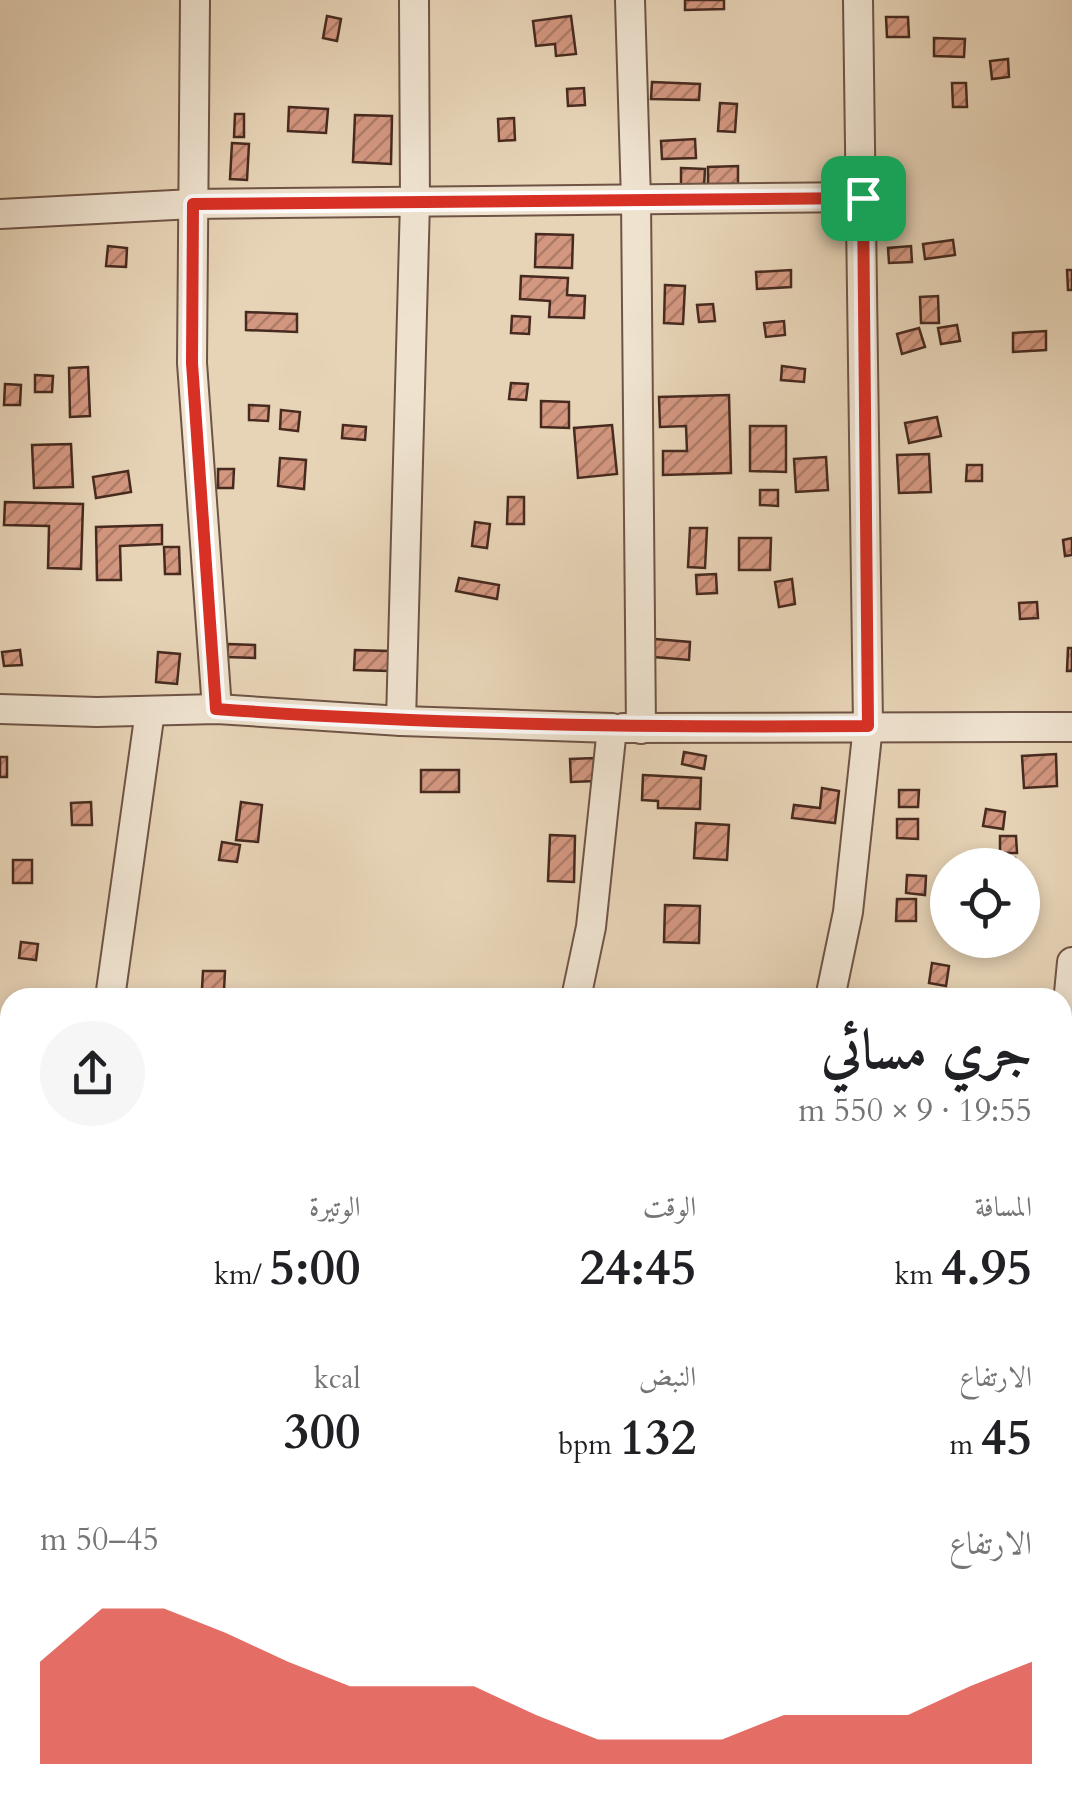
<!DOCTYPE html>
<html lang="ar">
<head>
<meta charset="utf-8">
<style>
	:root { --surface:#fff; --page:#f6f6f6; --text:#202124; --muted:#757577; --accent:#d93025 }
	body { margin:0; font-family:Cardo,Amiri,serif; background:var(--page); color:var(--text); direction:rtl; height:100vh; display:flex; flex-direction:column; font-size:38px; white-space:nowrap }
	* { box-sizing:border-box; margin:0 }
	p { font-size:32px; color:var(--muted) }
	.icon { flex:none; width:55px; height:55px; fill:none; stroke:currentColor; stroke-width:2; stroke-linecap:round; stroke-linejoin:round }
	.map { position:relative; flex:1; overflow:hidden; direction:ltr }
	.panel { position:absolute; left:0px; top:988px; width:1072px; height:812px; display:flex; flex-direction:column; background:var(--surface); border-radius:30px 30px 0 0; box-shadow:0 5px 15px #0003; direction:rtl }
	.panel>* { flex:none }
	.tools { position:absolute; left:930px; top:848px; display:grid; gap:20px }
	.tools a { display:grid; place-items:center; width:110px; height:110px; border-radius:50%; background:var(--surface); box-shadow:0 5px 15px #0003; font-size:50px }
	.pin { position:absolute; display:grid; place-items:center; width:85px; height:85px; color:#fff; margin:-42px; border-radius:20px; box-shadow:0 5px 15px #0006 }
	.round { display:grid; place-items:center; flex:none; width:105px; height:105px; border-radius:52px; background:var(--page) }
	.headline { display:flex; align-items:center; justify-content:space-between; height:170px; padding:0 40px }
	h1 { font-size:55px; font-weight:800; line-height:75px }
	.stats { display:grid; grid-template-columns:repeat(3,1fr); gap:15px; height:170px; padding:10px 40px }
	.stats div { display:grid; align-content:center }
	.stats b { font-size:50px; font-weight:800 }
	.stats small { font-size:28px; font-weight:400 }
	.stats p { font-size:28px }
	.chart { height:280px; padding:20px 40px }
	.chart p { display:flex; justify-content:space-between }
	.chart svg { width:100%; height:180px; margin-top:10px; fill:var(--accent); opacity:.7 }
	.map>svg:first-child { display:block }
	.building { fill:url(#building-hatch); stroke:#472a1f; stroke-width:2.5 }
	.lines { fill:none; stroke-linecap:round; stroke-linejoin:round }
	.street-casing { stroke:#6f5445; stroke-width:32 }
	.street { stroke:#efe3d0; stroke-width:28 }
	.route-casing { stroke:#fff; stroke-width:20 }
	.route { stroke:#d93025; stroke-width:12 }
</style>
</head>
<body>
<div class="map">
<svg width="1072" height="1799" viewBox="0 0 1072 1799">
	<defs>
		<pattern id="building-hatch" width="6" height="6" patternUnits="userSpaceOnUse" patternTransform="scale(2.5)"><rect width="6" height="6" fill="#d39780"/><path d="M-1 1l2-2M0 6l6-6M5 7l2-2" fill="none" stroke="#ad7b68"/></pattern>
	</defs>
	<rect width="100%" height="100%" fill="#e7d4b7"/>
	<filter id="stains"><feTurbulence type="fractalNoise" baseFrequency=".002" numOctaves="4"/><feColorMatrix values="0 0 0 0 .2 0 0 0 0 .09 0 0 0 0 .02 0 0 0 .5 -.17"/></filter>
	<radialGradient id="worn" r=".72"><stop offset=".6" stop-color="#630" stop-opacity="0"/><stop offset="1" stop-color="#630" stop-opacity=".3"/></radialGradient>
	<g class="building">
		<polygon points="685,0 724,0 724,9 685,10"/>
		<polygon points="327,16 341,19 337,41 323,38"/>
		<polygon points="571,16 576,54 556,56 555,44 536,46 533,21"/>
		<polygon points="886,17 908,17 909,37 887,37"/>
		<polygon points="934,38 965,39 964,57 934,56"/>
		<polygon points="1008,59 1009,77 992,79 990,61"/>
		<polygon points="652,82 700,84 699,100 651,99"/>
		<polygon points="952,83 966,83 967,107 953,107"/>
		<polygon points="584,88 585,105 568,106 567,89"/>
		<polygon points="720,103 737,104 735,132 718,131"/>
		<polygon points="289,107 328,109 326,133 288,131"/>
		<polygon points="235,114 244,114 244,137 234,137"/>
		<polygon points="355,115 392,116 391,164 353,162"/>
		<polygon points="514,118 515,140 499,141 498,119"/>
		<polygon points="695,139 696,158 662,159 661,141"/>
		<polygon points="232,143 249,144 247,180 230,179"/>
		<polygon points="738,166 738,186 708,187 708,167"/>
		<polygon points="681,168 705,169 704,187 681,187"/>
		<polygon points="536,234 573,235 572,268 535,267"/>
		<polygon points="953,240 955,255 925,259 923,244"/>
		<polygon points="108,246 127,248 126,267 106,266"/>
		<polygon points="911,246 912,262 889,263 888,248"/>
		<polygon points="791,270 791,287 757,289 756,272"/>
		<polygon points="1067,270 1072,270 1072,290 1068,290"/>
		<polygon points="521,276 568,278 567,295 585,296 584,318 549,317 550,301 520,299"/>
		<polygon points="665,285 685,286 683,324 664,323"/>
		<polygon points="938,296 939,323 921,323 920,297"/>
		<polygon points="713,304 715,321 699,322 697,305"/>
		<polygon points="246,312 297,314 297,332 246,330"/>
		<polygon points="512,316 530,317 529,334 511,333"/>
		<polygon points="784,321 785,335 766,337 764,323"/>
		<polygon points="957,325 960,341 941,344 938,328"/>
		<polygon points="919,328 925,347 902,354 897,334"/>
		<polygon points="1046,331 1046,350 1013,352 1013,333"/>
		<polygon points="782,366 805,369 804,382 781,380"/>
		<polygon points="88,367 90,416 70,417 69,368"/>
		<polygon points="35,375 53,376 52,392 35,392"/>
		<polygon points="511,383 528,384 526,400 509,399"/>
		<polygon points="5,384 21,385 20,405 4,405"/>
		<polygon points="729,395 731,473 663,475 663,451 687,451 686,426 660,427 659,397"/>
		<polygon points="541,401 569,402 569,428 541,427"/>
		<polygon points="249,405 269,406 268,421 249,420"/>
		<polygon points="281,410 300,412 298,431 280,429"/>
		<polygon points="937,417 941,436 909,443 905,423"/>
		<polygon points="343,425 366,427 365,440 342,438"/>
		<polygon points="612,425 617,474 578,478 574,428"/>
		<polygon points="750,426 786,426 786,472 750,471"/>
		<polygon points="71,444 73,487 34,488 32,445"/>
		<polygon points="929,454 931,492 899,493 897,455"/>
		<polygon points="826,457 828,490 796,492 794,459"/>
		<polygon points="280,458 306,460 304,489 278,486"/>
		<polygon points="967,465 982,465 982,481 966,481"/>
		<polygon points="218,469 234,469 233,488 218,488"/>
		<polygon points="128,471 131,492 96,498 93,477"/>
		<polygon points="760,490 778,490 778,506 760,505"/>
		<polygon points="508,497 524,497 524,524 507,524"/>
		<polygon points="5,502 83,504 81,569 48,568 49,526 4,525"/>
		<polygon points="475,522 490,524 487,548 472,546"/>
		<polygon points="162,525 162,544 120,546 121,580 97,580 96,527"/>
		<polygon points="690,528 707,528 705,568 688,567"/>
		<polygon points="739,538 771,538 770,570 739,570"/>
		<polygon points="1072,538 1072,555 1065,556 1063,540"/>
		<polygon points="164,547 179,547 180,574 165,574"/>
		<polygon points="716,574 717,593 697,594 696,575"/>
		<polygon points="459,578 499,585 497,599 456,591"/>
		<polygon points="792,579 795,604 779,607 775,582"/>
		<polygon points="1037,602 1038,618 1020,619 1019,603"/>
		<polygon points="655,639 690,642 689,660 654,657"/>
		<polygon points="228,644 255,645 255,658 227,657"/>
		<polygon points="1068,648 1072,648 1072,671 1067,671"/>
		<polygon points="20,650 22,665 4,666 2,652"/>
		<polygon points="355,650 389,651 389,671 354,670"/>
		<polygon points="158,652 180,654 177,684 156,682"/>
		<polygon points="684,752 706,756 704,769 682,764"/>
		<polygon points="1056,754 1057,786 1024,788 1022,756"/>
		<rect x="0" y="757" width="7" height="20"/>
		<polygon points="595,758 596,781 571,782 570,759"/>
		<rect x="421" y="770" width="38" height="22"/>
		<polygon points="643,775 701,778 700,809 658,808 658,801 642,800"/>
		<polygon points="822,788 839,791 835,823 792,818 794,805 820,808"/>
		<polygon points="899,790 919,790 918,807 899,807"/>
		<polygon points="91,802 92,825 72,825 71,803"/>
		<polygon points="241,802 262,805 258,842 236,840"/>
		<polygon points="986,809 1005,812 1003,829 983,826"/>
		<polygon points="897,819 918,819 918,839 897,838"/>
		<polygon points="696,823 729,825 727,860 694,858"/>
		<polygon points="550,835 575,836 574,882 548,881"/>
		<polygon points="1000,836 1016,836 1017,853 1000,853"/>
		<polygon points="222,842 240,845 237,862 219,860"/>
		<polygon points="1015,858 1015,865 997,865 997,859"/>
		<rect x="13" y="860" width="19" height="23"/>
		<polygon points="907,875 926,876 925,895 906,893"/>
		<polygon points="897,899 916,899 916,921 896,921"/>
		<polygon points="665,905 700,906 699,943 664,942"/>
		<polygon points="21,942 38,944 36,960 19,958"/>
		<polygon points="932,963 949,966 946,986 929,983"/>
		<polygon points="203,971 225,971 224,990 202,989"/>
		<polygon points="1062,1513 1072,1514 1072,1531 1062,1530"/>
		<polygon points="197,1790 220,1790 219,1798 196,1797"/>
	</g>
	<g class="lines">
		<g class="street-casing">
			<g id="street">
				<polyline points="195,0 192,363 217,709"/>
				<polyline points="630,0 636,200 641,729"/>
				<polyline points="0,214 193,204 863,197"/>
				<polyline points="0,709 97,712 217,709 401,721 612,728 591,927 576,998"/>
				<polyline points="401,721 415,202 414,0"/>
				<polyline points="623,728 1072,727"/>
				<polyline points="110,998 150,711"/>
				<polyline points="830,998 848,912 868,726 858,0"/>
				<polyline points="1062,1066 1072,962"/>
				<polyline points="0,1262 10,1263"/>
				<polyline points="1062,1600 1072,1583"/>
				<polyline points="0,1682 10,1632"/>
				<polyline points="0,1757 10,1756"/>
				<polyline points="186,1799 187,1790"/>
				<polyline points="409,1799 411,1790"/>
				<polyline points="648,1799 650,1790"/>
				<polyline points="951,1799 956,1790"/>
			</g>
		</g>
		<use href="#street" class="street"/>
	</g>
	<g class="lines">
		<g class="route-casing">
			<path id="route" d="M863,198L868,726C650,728 434,725 216,709L192,363L193,204Z"/>
		</g>
		<use href="#route" class="route"/>
	</g>
	<rect width="100%" height="100%" filter="url(#stains)"/>
	<rect width="100%" height="100%" fill="url(#worn)"/>
</svg>
<div class="tools">
<a><svg class="icon" aria-label="locate" viewBox="0 0 24 24"><circle cx="12" cy="12" r="6"/><path d="M12 2v4M12 18v4M2 12h4M18 12h4"/></svg></a>
</div>
<div class="pin" style="left:863px;top:198px;background:#1e9e55"><svg class="icon" aria-label="arrive" viewBox="0 0 24 24"><path d="M6 21V4h12l-3 4 3 4H6"/></svg></div>
<section class="panel">
<div class="headline"><div><h1>جري مسائي</h1><p>19:55 · 9 × 550 m</p></div><a class="round"><svg class="icon" aria-label="share" viewBox="0 0 24 24"><path d="M12 15V3M7 8l5-5 5 5M5 13v7h14v-7"/></svg></a></div>
<div class="stats">
<div><p>المسافة</p><b>4.95<small> km</small></b></div>
<div><p>الوقت</p><b>24:45</b></div>
<div><p>الوتيرة</p><b>5:00<small> /km</small></b></div>
</div>
<div class="stats">
<div><p>الارتفاع</p><b>45<small> m</small></b></div>
<div><p>النبض</p><b>132<small> bpm</small></b></div>
<div><p>kcal</p><b>300</b></div>
</div>
<div class="chart"><p><span>الارتفاع</span>45–50 m</p>
<svg viewBox="0 0 160 44" preserveAspectRatio="none"><path d="M0 44V19L10 6L20 6L30 12L40 19L50 25L60 25L70 25L80 32L90 38L100 38L110 38L120 32L130 32L140 32L150 25L160 19V44z"/></svg>
</div>
</section>
</div>
</body>
</html>
